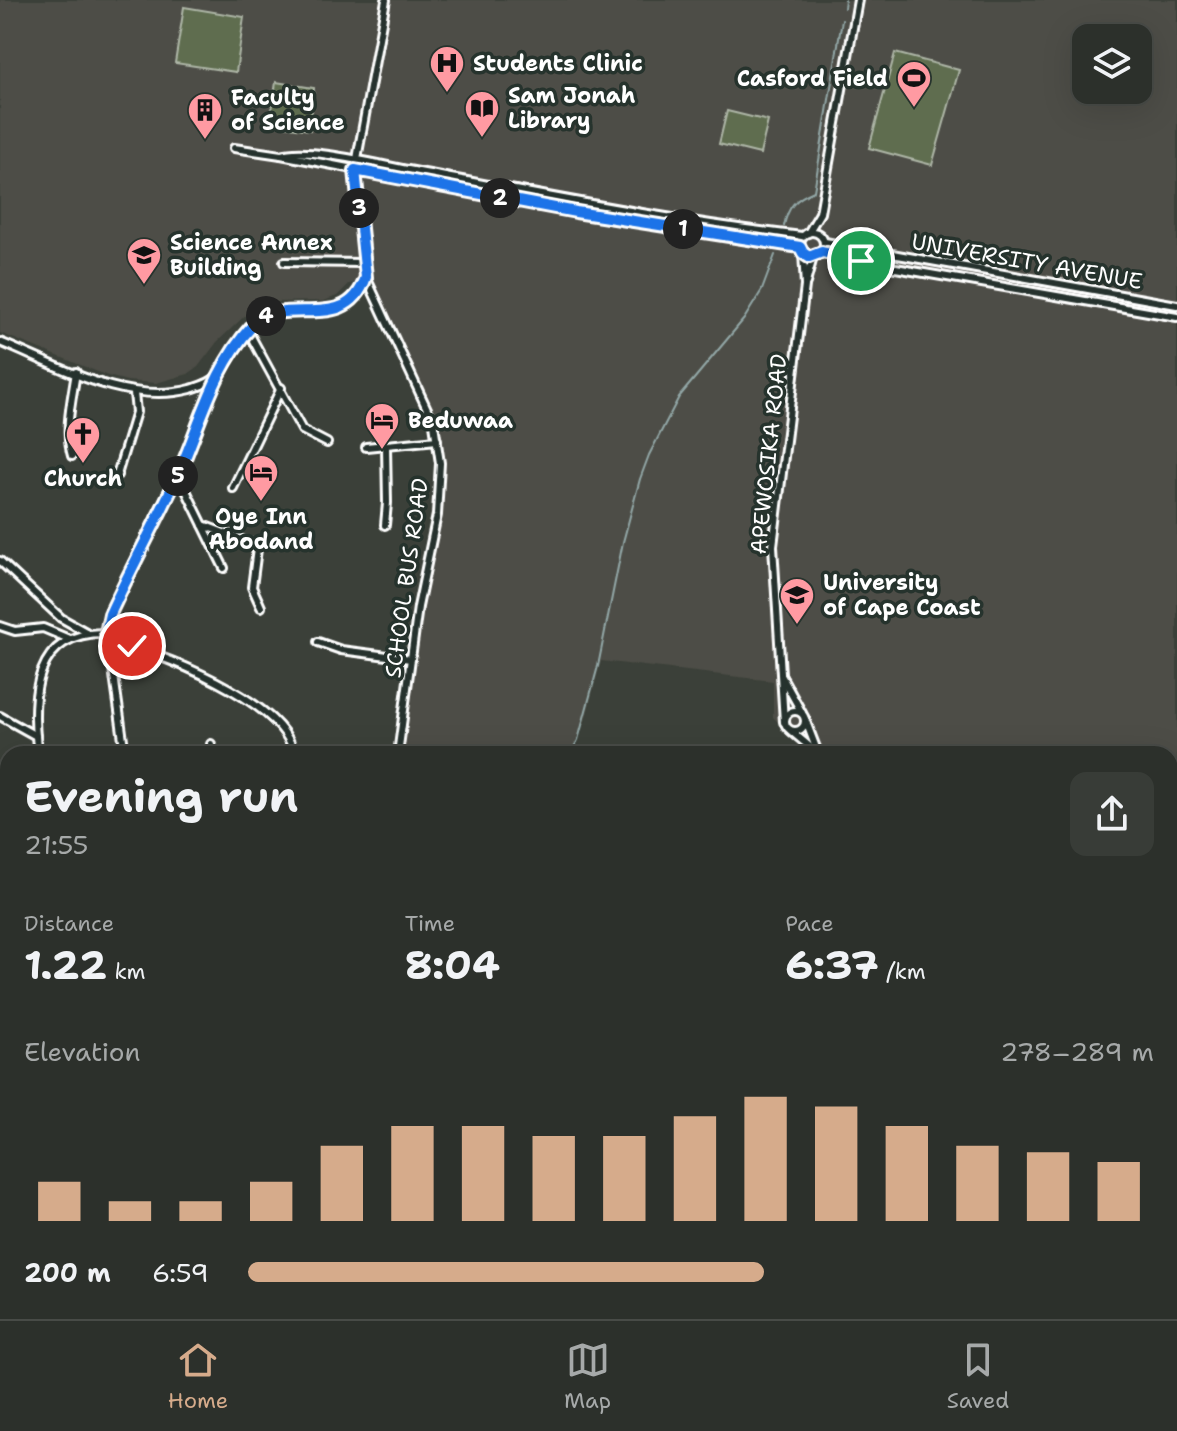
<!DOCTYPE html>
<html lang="en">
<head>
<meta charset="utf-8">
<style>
	:root { --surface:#2c302b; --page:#383c37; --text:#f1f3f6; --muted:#a6a9a9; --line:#484b47; --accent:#d6ab8b }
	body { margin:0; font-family:"Shantell Sans",sans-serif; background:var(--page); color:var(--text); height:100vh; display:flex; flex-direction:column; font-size:30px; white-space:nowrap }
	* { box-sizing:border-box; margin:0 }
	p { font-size:26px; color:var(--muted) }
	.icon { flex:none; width:44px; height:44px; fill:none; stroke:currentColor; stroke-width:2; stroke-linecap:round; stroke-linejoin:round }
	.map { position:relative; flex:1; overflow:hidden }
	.sheet { position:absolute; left:0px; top:746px; width:1178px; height:574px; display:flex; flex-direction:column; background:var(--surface); border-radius:24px 24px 0 0; box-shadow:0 8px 32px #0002,0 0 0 2px var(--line) }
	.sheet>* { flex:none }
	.tools { position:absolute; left:1072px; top:24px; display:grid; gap:16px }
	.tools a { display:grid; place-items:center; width:80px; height:80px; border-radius:16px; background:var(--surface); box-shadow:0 8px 32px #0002,0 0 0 2px var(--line); font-size:40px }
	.pin { position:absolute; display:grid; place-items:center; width:68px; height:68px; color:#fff; margin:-34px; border:4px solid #fff; border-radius:50%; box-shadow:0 2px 8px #0007 }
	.km { position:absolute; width:40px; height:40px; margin:-20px; border-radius:50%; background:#222; color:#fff; font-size:22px; line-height:40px; text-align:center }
	.round { display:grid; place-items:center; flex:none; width:84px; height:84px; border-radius:16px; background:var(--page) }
	.head { display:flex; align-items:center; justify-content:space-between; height:136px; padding:0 24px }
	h1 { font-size:44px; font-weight:700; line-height:60px }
	.metrics { display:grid; grid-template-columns:repeat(3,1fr); gap:12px; height:136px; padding:8px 24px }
	.metrics div { display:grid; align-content:center }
	.metrics b { font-size:40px; font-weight:700 }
	.metrics small { font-size:22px; font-weight:400 }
	.metrics p { font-size:22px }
	.chart { height:224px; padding:16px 24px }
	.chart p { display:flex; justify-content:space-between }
	.chart svg { width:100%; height:144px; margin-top:8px; stroke:var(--accent); stroke-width:6 }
	ul { padding:0 24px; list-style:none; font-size:26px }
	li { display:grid; grid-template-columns:128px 96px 1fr; align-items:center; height:60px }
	li i { height:20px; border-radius:10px; background:var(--accent) }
	.tabs { display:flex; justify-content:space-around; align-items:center; height:112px; border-top:2px solid var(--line); background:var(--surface); font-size:22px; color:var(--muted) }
	.tabs a { display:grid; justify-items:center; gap:4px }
	.tabs .on { color:var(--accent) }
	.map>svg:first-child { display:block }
	.built { fill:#4d4d46; fill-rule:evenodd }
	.green { fill:#5e6d4f; stroke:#aeb6a7; stroke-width:2 }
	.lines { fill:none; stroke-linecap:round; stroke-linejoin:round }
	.stream { stroke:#92a7a7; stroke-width:2 }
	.minor-casing { stroke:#fff; stroke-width:12 }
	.minor { stroke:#26332d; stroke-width:6 }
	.route-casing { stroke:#fff; stroke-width:16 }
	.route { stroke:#1a73e8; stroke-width:10 }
	.labels { text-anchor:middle; stroke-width:7; stroke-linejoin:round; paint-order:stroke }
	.poi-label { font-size:22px; font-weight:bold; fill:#fff; stroke:#26332d; text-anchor:start }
	.street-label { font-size:22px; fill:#fff; stroke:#26332d }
</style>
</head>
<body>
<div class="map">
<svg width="1177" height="1319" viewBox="0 0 1177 1319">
	<rect width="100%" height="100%" fill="#3b4039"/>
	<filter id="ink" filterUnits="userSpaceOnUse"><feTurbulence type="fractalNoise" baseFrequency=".0125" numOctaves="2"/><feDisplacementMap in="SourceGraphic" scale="16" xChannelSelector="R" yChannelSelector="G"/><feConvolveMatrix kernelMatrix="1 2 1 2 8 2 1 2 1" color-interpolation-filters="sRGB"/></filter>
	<g filter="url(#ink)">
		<path class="built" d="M0,0H1177V1319H851L850,1312H1170V754H809L773,717V681L601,661L585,721L571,754H396L422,592L439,431L368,281L349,284L337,296L324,301L274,302L251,310L217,342L198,367L188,374L156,383L127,381L108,376L0,333ZM1086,38H1138V90H1086Z"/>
		<g class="green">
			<polygon points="184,7 244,17 236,72 175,63"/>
			<polygon points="895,53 959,70 932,165 869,148"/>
			<polygon points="276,82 314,88 310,130 270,124"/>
			<polygon points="727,111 768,121 760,154 719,144"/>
		</g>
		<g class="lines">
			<g class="stream">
				<polyline points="844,8 845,0"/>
				<path d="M784,226C788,206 795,199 814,191L842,20"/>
				<polyline points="570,754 578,740 598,666 623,542 640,479 649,455 679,397 744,319 762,290 775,255"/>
			</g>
			<g class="minor-casing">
				<g id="minor">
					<polyline points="234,148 281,155 576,212 800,247"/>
					<path d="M281,155C307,146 380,165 408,170C539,194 670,221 802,236"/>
					<circle cx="812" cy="244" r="12"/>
					<polyline points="808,233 820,213 858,0"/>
					<polyline points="825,242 1177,305"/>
					<polyline points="822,252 884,266 1177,317"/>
					<polyline points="284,262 364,263"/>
					<polyline points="366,277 434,424 440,463 437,515 418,607 398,754"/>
					<polyline points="806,283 813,257"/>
					<polyline points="248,331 302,430 327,443"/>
					<path d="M0,342C59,366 126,406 191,389C200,386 211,383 218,376C234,358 242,324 267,316C304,304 349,327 366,277L355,170L386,0"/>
					<path d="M217,378L178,474L110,614L106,633L109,640C157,652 284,700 294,754"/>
					<polyline points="366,447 437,440"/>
					<path d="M72,456C64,429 72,399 76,372"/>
					<polyline points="178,474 224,568"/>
					<polyline points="117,475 136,412 134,393"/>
					<polyline points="233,488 281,388"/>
					<polyline points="203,525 255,545 257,549 252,587 261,607"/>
					<polyline points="385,525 387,503 386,445"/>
					<polyline points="0,561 61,618 86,632"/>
					<polyline points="0,626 15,631 43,628 69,639"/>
					<polyline points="109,640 125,754"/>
					<polyline points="318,642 341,650 411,659"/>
					<polyline points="782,677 802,713"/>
					<circle cx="795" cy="721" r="10"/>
					<polyline points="0,716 36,736"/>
					<polyline points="805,719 818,753"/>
					<polyline points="784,722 773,546 805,286 803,253"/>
					<polyline points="791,731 816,752"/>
					<polyline points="211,744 213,754"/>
					<path d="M38,754C30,697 33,631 106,633"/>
					<polyline points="0,797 8,795"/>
					<polyline points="0,871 8,898"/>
					<polyline points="0,918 8,917"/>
					<polyline points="0,1068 8,1069"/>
					<polyline points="1170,1139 1177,1143"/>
					<polyline points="0,1204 8,1202"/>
					<polyline points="557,1312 609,1319"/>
					<polyline points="65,1319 70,1312"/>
					<polyline points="644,1319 678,1313"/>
					<polyline points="678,1319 678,1313 689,1312"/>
					<polyline points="1166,1319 1166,1314 1170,1312"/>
				</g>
			</g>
			<use href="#minor" class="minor"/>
		</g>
	</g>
	<g class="lines" filter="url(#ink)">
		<g class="route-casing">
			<path id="route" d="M132,646L109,640L106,633L110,614C131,568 156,523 177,477C200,426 213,368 252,326C283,292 346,337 366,277L355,170L576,212L800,247L803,253L809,257L822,252L861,261"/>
		</g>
		<use href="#route" class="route"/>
	</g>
	<defs>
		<g id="hospital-pin" transform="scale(1.8)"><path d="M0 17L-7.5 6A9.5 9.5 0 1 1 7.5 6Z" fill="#ff9aa2" stroke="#26332d"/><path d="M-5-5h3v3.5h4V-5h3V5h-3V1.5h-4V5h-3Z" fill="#111"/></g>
		<g id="stadium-pin" transform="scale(1.8)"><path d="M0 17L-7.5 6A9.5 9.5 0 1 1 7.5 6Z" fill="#ff9aa2" stroke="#26332d"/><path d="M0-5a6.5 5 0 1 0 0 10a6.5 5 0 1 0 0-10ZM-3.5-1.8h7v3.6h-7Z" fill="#111"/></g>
		<g id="library-pin" transform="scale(1.8)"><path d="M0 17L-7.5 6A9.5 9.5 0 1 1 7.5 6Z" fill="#ff9aa2" stroke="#26332d"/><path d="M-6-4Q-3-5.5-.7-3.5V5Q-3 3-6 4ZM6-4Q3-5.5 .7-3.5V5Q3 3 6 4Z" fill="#111"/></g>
		<g id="building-pin" transform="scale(1.8)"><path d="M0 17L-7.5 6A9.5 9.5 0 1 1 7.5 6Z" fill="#ff9aa2" stroke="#26332d"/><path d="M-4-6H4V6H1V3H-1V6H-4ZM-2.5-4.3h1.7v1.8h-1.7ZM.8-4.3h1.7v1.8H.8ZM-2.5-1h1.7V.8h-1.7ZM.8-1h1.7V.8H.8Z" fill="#111"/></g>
		<g id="school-pin" transform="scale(1.8)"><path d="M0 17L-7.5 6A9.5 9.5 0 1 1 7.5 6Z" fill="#ff9aa2" stroke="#26332d"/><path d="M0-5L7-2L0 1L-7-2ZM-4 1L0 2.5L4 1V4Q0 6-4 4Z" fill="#111"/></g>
		<g id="hotel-pin" transform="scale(1.8)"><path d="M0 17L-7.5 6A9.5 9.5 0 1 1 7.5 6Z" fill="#ff9aa2" stroke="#26332d"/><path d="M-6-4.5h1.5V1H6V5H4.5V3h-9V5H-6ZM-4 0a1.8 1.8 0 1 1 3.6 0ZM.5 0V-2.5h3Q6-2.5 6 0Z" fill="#111"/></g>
		<g id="church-pin" transform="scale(1.8)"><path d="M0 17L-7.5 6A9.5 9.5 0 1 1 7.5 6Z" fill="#ff9aa2" stroke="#26332d"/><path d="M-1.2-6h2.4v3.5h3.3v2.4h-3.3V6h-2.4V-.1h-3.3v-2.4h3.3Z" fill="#111"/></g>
		<g id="university-pin" transform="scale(1.8)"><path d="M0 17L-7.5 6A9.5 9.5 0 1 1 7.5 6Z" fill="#ff9aa2" stroke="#26332d"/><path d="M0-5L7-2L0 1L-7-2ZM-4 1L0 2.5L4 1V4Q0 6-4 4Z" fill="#111"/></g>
	</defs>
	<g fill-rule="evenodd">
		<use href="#hospital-pin" x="447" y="63"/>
		<use href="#stadium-pin" x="914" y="78"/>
		<use href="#library-pin" x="482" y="108"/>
		<use href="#building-pin" x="205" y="110"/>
		<use href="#school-pin" x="144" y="255"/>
		<use href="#hotel-pin" x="382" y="420"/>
		<use href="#church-pin" x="83" y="434"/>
		<use href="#hotel-pin" x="261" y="472"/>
		<use href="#university-pin" x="797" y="595"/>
	</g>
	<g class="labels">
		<g class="poi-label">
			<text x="473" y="71">Students Clinic</text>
			<text x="888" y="86" text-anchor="end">Casford Field</text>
			<text x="508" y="103">Sam Jonah<tspan x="508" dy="25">Library</tspan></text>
			<text x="231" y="105">Faculty<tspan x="231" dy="25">of Science</tspan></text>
			<text x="170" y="250">Science Annex<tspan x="170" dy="25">Building</tspan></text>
			<text x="408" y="428">Beduwaa</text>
			<text x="83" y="486" text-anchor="middle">Church</text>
			<text x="261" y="524" text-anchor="middle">Oye Inn<tspan x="261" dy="25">Abodand</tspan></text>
			<text x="823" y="590">University<tspan x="823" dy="25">of Cape Coast</tspan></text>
		</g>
		<g class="street-label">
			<text transform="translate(1027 261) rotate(10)" y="8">UNIVERSITY AVENUE</text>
			<text transform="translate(768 454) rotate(-84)" y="8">APEWOSIKA ROAD</text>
			<text transform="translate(406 578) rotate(-82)" y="8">SCHOOL BUS ROAD</text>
		</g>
	</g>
</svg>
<div class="tools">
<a><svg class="icon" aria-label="layers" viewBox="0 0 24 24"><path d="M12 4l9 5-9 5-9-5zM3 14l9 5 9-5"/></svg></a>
</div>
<div class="pin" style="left:861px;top:261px;background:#1e9e55"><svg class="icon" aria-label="arrive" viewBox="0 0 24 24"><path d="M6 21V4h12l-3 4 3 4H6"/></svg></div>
<div class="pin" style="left:132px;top:646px;background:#d93025"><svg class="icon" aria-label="check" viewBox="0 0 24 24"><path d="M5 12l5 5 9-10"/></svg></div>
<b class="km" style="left:683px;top:229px">1</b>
<b class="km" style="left:500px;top:198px">2</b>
<b class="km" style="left:359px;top:208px">3</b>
<b class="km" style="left:266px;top:316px">4</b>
<b class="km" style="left:178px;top:476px">5</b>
<section class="sheet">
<div class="head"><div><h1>Evening run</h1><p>21:55</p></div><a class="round"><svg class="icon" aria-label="share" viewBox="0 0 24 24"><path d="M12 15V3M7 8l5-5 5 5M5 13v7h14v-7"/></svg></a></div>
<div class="metrics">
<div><p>Distance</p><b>1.22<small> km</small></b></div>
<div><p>Time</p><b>8:04</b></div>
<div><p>Pace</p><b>6:37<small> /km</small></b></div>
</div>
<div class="chart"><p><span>Elevation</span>278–289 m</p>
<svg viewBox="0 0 160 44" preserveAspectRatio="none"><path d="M5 44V32M15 44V38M25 44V38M35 44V32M45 44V21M55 44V15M65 44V15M75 44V18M85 44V18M95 44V12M105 44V6M115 44V9M125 44V15M135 44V21M145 44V23M155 44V26"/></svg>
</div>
<ul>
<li><b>200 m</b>6:59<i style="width:57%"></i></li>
</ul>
</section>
</div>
<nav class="tabs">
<a class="on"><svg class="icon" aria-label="home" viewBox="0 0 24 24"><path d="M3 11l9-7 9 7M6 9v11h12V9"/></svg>Home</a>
<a><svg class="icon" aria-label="map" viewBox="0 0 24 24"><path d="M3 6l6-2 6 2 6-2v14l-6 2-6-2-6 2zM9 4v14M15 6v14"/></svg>Map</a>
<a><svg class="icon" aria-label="saved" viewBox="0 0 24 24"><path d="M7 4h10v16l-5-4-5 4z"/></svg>Saved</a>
</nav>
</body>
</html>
